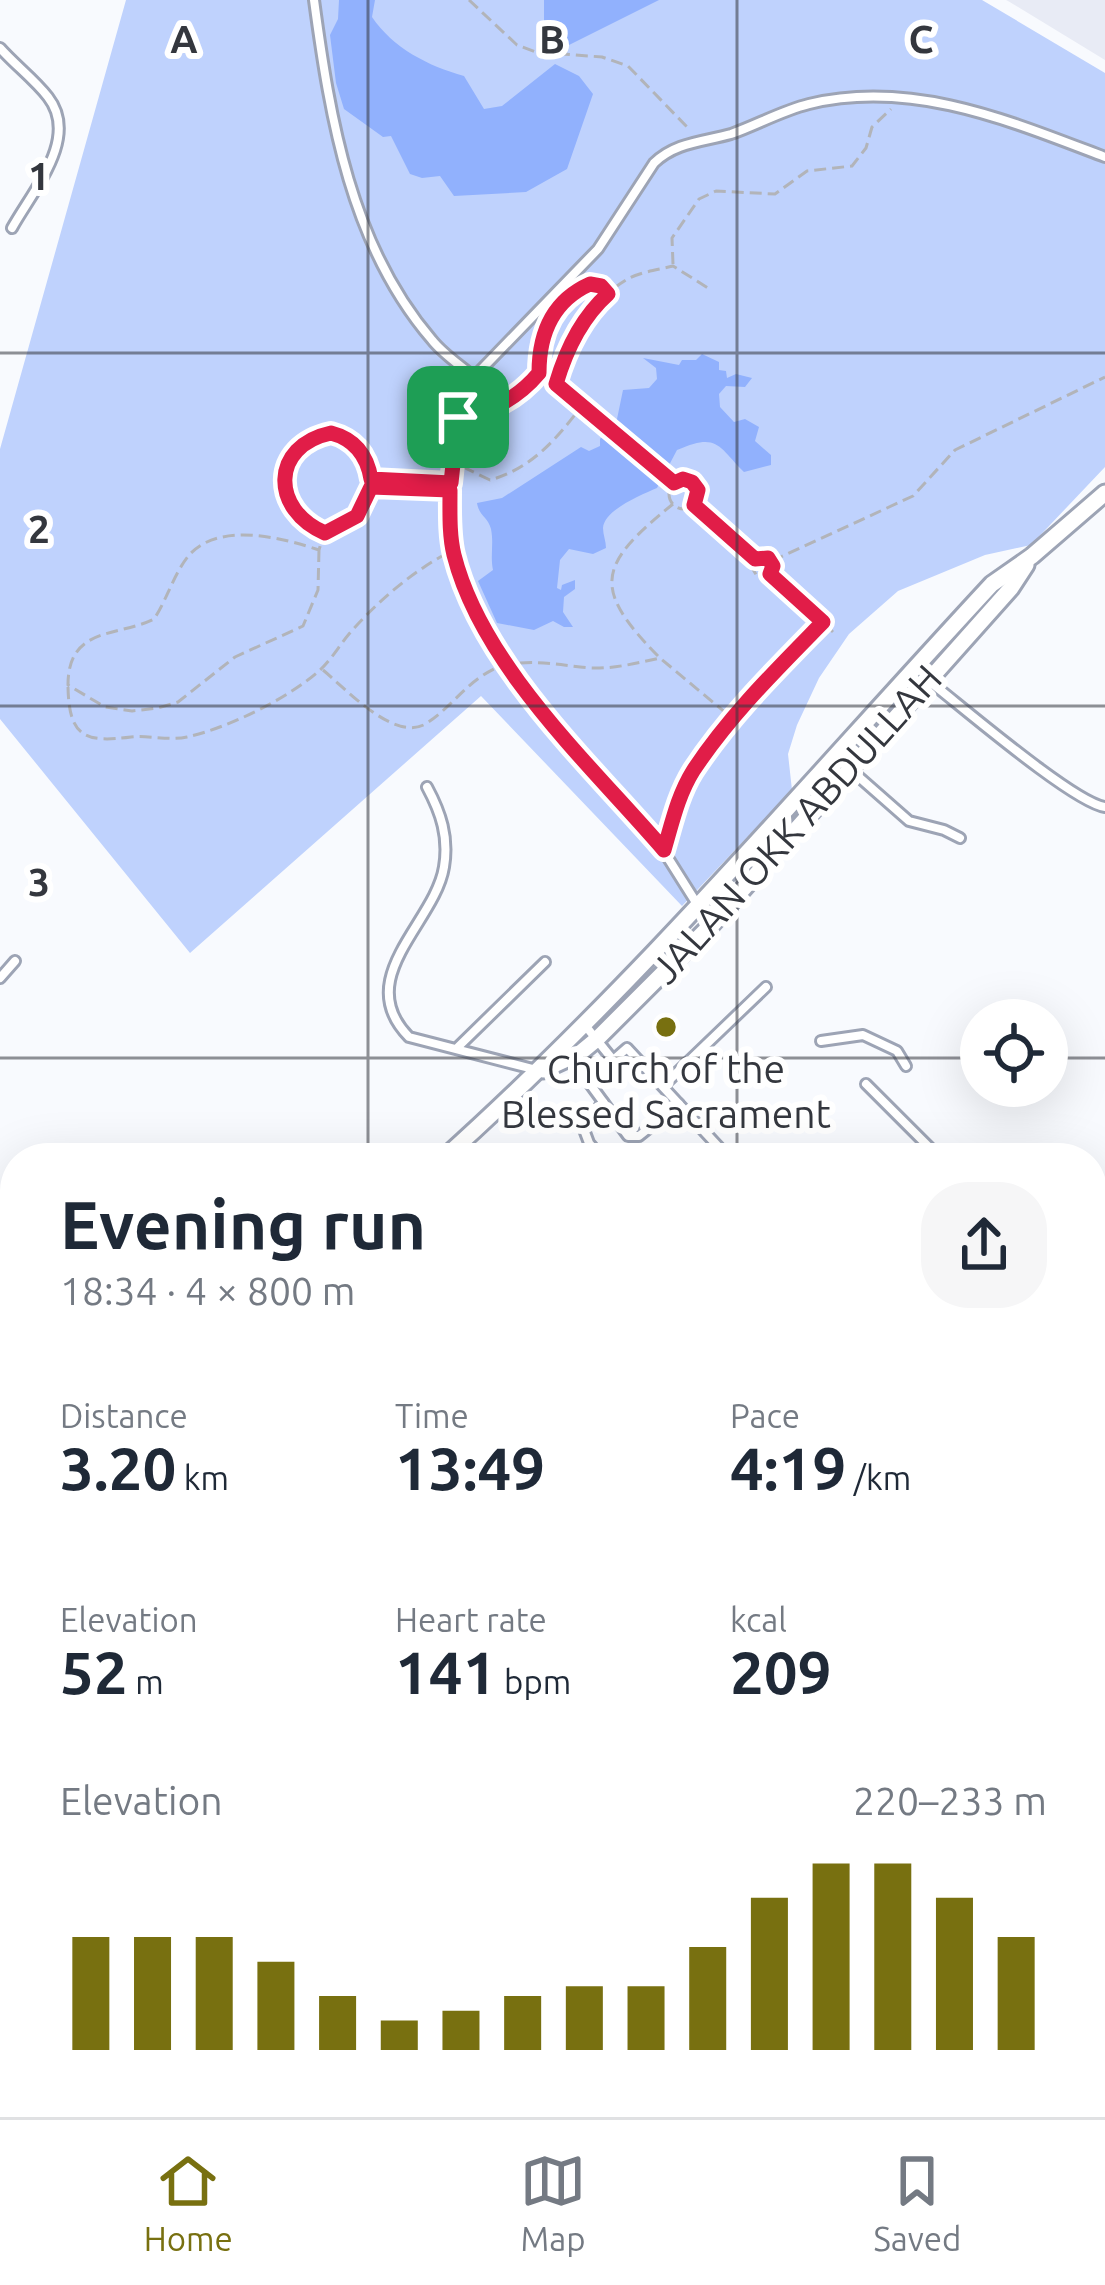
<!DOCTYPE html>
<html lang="en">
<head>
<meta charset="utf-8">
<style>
	:root { --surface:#fff; --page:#f6f6f7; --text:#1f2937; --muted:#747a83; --line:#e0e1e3; --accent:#787010 }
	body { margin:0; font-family:Ubuntu,sans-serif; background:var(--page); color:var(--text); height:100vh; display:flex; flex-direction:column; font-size:45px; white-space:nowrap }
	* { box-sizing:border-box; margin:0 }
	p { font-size:39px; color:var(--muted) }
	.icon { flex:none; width:66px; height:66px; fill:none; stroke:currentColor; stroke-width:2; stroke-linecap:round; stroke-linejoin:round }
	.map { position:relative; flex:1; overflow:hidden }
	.panel { position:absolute; left:0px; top:1143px; width:1107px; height:975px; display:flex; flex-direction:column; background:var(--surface); border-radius:48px 48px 0 0; box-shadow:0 12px 48px #0002 }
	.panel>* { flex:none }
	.controls { position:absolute; left:960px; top:999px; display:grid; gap:24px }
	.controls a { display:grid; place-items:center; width:108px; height:108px; border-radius:50%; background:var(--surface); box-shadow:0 12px 48px #0002; font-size:60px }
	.pin { position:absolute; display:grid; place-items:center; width:102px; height:102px; color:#fff; margin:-51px; border-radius:24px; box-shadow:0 6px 18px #0006 }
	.round { display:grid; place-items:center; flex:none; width:126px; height:126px; border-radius:48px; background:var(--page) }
	.headline { display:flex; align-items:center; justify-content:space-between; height:204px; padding:0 60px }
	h1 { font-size:66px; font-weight:700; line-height:90px }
	.stats { display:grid; grid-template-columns:repeat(3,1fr); gap:18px; height:204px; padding:12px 60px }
	.stats div { display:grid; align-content:center }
	.stats b { font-size:60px; font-weight:700 }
	.stats small { font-size:33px; font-weight:400 }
	.stats p { font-size:33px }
	.chart { height:336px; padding:24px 60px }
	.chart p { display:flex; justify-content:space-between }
	.chart svg { width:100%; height:216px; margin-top:12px; stroke:var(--accent); stroke-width:6 }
	.tab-bar { display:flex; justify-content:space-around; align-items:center; height:168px; border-top:3px solid var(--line); background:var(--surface); font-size:33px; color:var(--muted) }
	.tab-bar a { display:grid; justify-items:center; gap:6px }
	.tab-bar .current { color:var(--accent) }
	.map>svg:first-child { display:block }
	.built { fill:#e8ebf5 }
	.green { fill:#bfd2fd }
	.water { fill:#91b1fd }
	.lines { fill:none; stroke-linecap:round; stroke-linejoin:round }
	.stream { stroke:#91b1fd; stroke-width:4.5 }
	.river { stroke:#91b1fd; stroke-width:30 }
	.service-casing { stroke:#9da4b5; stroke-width:14 }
	.minor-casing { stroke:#9da4b5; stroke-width:21 }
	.tertiary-casing { stroke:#9da4b5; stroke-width:27 }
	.secondary-casing { stroke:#9da4b5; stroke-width:27 }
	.path { stroke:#b2b4b9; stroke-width:3; stroke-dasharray:12 6; stroke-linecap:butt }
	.service { stroke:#fff; stroke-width:8 }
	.minor { stroke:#fff; stroke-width:15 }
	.tertiary { stroke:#fff; stroke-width:21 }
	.secondary { stroke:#fff; stroke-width:21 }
	.route-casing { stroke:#fff; stroke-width:24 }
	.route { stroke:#e11d48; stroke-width:15 }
	.grid { fill:none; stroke:#34373e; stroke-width:3; stroke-opacity:0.55 }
	.poi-dot { fill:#787010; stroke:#fff; stroke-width:4.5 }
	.labels { text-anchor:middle; stroke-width:12; stroke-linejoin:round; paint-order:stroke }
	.street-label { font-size:39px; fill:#34373e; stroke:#fff }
	.poi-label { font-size:39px; fill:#34373e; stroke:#fff }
	.grid-label { font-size:39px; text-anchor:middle; font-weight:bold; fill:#34373e; stroke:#fff; stroke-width:12; stroke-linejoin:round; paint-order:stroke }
</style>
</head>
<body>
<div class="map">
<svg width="1105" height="2117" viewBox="0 0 1105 2117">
	<rect width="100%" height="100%" fill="#f8fafe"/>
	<polygon class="built" points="1006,0 1105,0 1105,60 1008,1"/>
	<g class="green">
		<polygon points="126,0 982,0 1105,73 1105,467 1031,545 985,555 898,591 849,634 819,678 797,725 788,754 792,790 682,906 481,696 190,953 0,719 0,449"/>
		<polygon points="1105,1614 1105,2036 1092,2027 1092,1627"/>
	</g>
	<g class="water">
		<path d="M339,0H375L372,17C393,48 428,66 464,76L484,109L502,106L555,64L579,76L593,94L567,169L526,192L454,196L440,176L422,178L410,174L391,136L383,137L344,109L336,83L330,35L338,19Z"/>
		<polygon points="544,0 659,0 567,46 544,23"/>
		<path d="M702,354L719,362V370L726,371L727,378L736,374L752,378L745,387L726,386L719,394L720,407L734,422L745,419L759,427L755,441L771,455V465L744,472C718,446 718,432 677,450L657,488C641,495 604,510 603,528C603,535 606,541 606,548L593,554L569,549L560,560L557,588L561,590L562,585L575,580V589L564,597L563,612L573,627H564L553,621L534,630L497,623L478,581L493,570C490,556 494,544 491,529C488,517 479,516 477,503L502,498L581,447L589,451L600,446V439L617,419L623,390L649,388L657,379L656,368L643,358L679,365L682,360H696Z"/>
		<polygon points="1092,1784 1105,1784 1105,1840 1092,1820"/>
	</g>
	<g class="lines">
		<polyline class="stream" points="1092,2027 1105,2036"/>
		<polyline class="river" points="0,1305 15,1317"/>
		<g class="service-casing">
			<g id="service">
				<path d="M314,0C330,119 351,246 432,340C443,354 460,365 474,377"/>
				<path d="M0,48C15,65 34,79 48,97C80,138 33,190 12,228"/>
				<path d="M929,681C960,705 1074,803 1105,807"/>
				<polyline points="835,756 909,821 944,830 960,838"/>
				<path d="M427,787C441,813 449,837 444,867C435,923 351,978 409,1037L533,1069"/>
				<path d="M697,904L663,850L503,664L460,574L450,519L452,457L460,401L474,377L598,249L654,163C676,142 703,142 731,134C757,125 781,111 809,104C912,79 1010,121 1105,157"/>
				<polyline points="0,978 15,961"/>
				<polyline points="584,1024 613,1060"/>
				<polyline points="821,1041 863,1035 897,1051 906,1066"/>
				<polyline points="458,1047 545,962"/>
				<polyline points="580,1053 595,1076 590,1084 628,1136 639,1136 679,1104"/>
				<polyline points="595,1076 627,1048 727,1156"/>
				<polyline points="866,1084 940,1158"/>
				<polyline points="663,1086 766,987"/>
				<polyline points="195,1158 207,1150 230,1158"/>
				<polyline points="602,1158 589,1143 583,1127 603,1102"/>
				<polyline points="0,1435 15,1445"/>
				<polyline points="0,1542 15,1550"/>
				<polyline points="460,2117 469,2103"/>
			</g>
		</g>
		<g class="minor-casing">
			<g id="minor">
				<polyline points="543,1070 580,1053 597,1039 712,924 1011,588 1026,565"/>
				<path d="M444,1158C641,981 812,778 992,584L1032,556L1105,493"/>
				<polyline points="0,1803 15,1814"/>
				<polyline points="0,1856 15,1867"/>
				<polyline points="0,2007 15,2018"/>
				<polyline points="1092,2047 1105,2056"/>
				<polyline points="133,2103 153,2117"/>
				<polyline points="541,2117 544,2103"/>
				<polyline points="797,2117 807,2103"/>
			</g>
		</g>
		<g class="tertiary-casing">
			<polyline id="tertiary" points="924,2103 945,2117"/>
		</g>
		<g class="secondary-casing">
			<g id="secondary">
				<polyline points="0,1225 15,1241"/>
				<polyline points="0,1261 15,1276"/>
				<polyline points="0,1680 15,1658"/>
			</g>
		</g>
		<g class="path">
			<polyline points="469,0 517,45 536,52 602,57 628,66 689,129"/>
			<polyline points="673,264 672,238 699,199 716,191 775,194 807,171 852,166 866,148 872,127 891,109"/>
			<polyline points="574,291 589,284 601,285 607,293"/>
			<polyline points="473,415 524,392 539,373 539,344 546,325 560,308"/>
			<path d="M463,467L490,480C531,469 558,438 583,404"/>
			<polyline points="374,479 437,482"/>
			<circle cx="684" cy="494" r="15"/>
			<path d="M674,483L556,384C567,343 588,303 626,280C639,272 658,270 673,266L708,288"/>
			<polyline points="374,487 436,490"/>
			<polyline points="695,506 755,559"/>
			<path d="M319,550L318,590L303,626L235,657L178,702L158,708L132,711L105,707L68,685C68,626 118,637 154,619C167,600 175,570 191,553C222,522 283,538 319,550L324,533C337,528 350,524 359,513C384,483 366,443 331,433L304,444L285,474C284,505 297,521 324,533"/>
			<polyline points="772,561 913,496 955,450 1105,377"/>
			<polyline points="770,574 773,565 768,558 755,559 752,568 757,576 770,574 833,632"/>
			<path d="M658,656C590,587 599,564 673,504"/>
			<path d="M520,663C545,661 566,666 590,668C614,669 637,663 660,658L733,719"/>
			<path d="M323,670C346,689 396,744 427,723C452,707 464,684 494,669"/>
			<path d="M68,687C69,737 85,743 131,737C150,735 168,741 187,737C228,728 289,698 320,670C331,660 339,646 349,634C375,604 407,576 442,556"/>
			<path d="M667,837C694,749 760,687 823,622"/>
		</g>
		<use href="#service" class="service"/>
		<use href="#minor" class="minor"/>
		<use href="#tertiary" class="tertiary"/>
		<use href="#secondary" class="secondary"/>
	</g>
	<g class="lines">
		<g class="route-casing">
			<path id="route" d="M590,284L601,286L608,294C581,318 566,350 556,384L674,483L683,479L692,482L698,490L694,505L755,559L768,558L773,566L770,574L823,622C777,669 729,716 693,771C678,795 672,823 664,850C591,765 482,666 454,555C449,535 450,512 450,490L371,487L357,516L325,533C271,510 270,446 331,433C354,439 367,455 371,479L451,483L458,417C490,414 519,397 539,373C539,334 552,301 590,284Z"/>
		</g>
		<use href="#route" class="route"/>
	</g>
	<path class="grid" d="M368,0V1158M737,0V1158M0,353H1105M0,706H1105M0,1058H981M1047,1058H1105M0,1411H15M1092,1411H1105M0,1764H15M1092,1764H1105M368,2103V2117M737,2103V2117"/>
	<circle class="poi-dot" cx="666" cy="1027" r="12"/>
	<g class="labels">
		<g class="street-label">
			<text transform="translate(796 824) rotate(-48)" y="14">JALAN OKK ABDULLAH</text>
		</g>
		<g class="poi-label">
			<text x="666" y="1083">Church of the<tspan x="666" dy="45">Blessed Sacrament</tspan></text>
		</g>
	</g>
	<g class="grid-label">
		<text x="184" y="53">A</text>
		<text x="552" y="53">B</text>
		<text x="921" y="53">C</text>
		<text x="39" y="190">1</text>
		<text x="39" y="543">2</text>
		<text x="39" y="896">3</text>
	</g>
</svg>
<div class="controls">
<a><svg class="icon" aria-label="locate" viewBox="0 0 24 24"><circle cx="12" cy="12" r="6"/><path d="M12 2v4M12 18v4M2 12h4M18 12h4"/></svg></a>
</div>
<div class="pin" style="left:458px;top:417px;background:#1e9e55"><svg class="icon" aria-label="arrive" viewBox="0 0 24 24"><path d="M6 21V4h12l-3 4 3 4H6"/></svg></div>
<section class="panel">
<div class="headline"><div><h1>Evening run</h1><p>18:34 · 4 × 800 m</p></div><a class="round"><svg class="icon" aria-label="share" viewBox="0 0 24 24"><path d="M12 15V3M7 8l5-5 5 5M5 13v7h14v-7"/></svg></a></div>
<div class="stats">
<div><p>Distance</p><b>3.20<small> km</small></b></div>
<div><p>Time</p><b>13:49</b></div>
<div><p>Pace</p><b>4:19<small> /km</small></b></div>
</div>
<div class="stats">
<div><p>Elevation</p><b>52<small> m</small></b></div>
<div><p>Heart rate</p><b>141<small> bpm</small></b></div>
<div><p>kcal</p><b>209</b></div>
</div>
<div class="chart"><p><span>Elevation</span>220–233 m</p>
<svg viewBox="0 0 160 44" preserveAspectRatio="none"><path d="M5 44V21M15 44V21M25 44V21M35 44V26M45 44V33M55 44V38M65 44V36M75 44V33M85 44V31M95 44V31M105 44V23M115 44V13M125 44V6M135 44V6M145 44V13M155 44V21"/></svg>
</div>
</section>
</div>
<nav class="tab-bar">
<a class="current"><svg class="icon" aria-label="home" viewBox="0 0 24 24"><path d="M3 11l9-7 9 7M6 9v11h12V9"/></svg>Home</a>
<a><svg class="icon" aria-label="map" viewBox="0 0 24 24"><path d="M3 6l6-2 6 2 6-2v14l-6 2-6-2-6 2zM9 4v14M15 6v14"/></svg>Map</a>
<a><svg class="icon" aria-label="saved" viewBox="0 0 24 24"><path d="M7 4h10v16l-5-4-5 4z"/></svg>Saved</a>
</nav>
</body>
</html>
